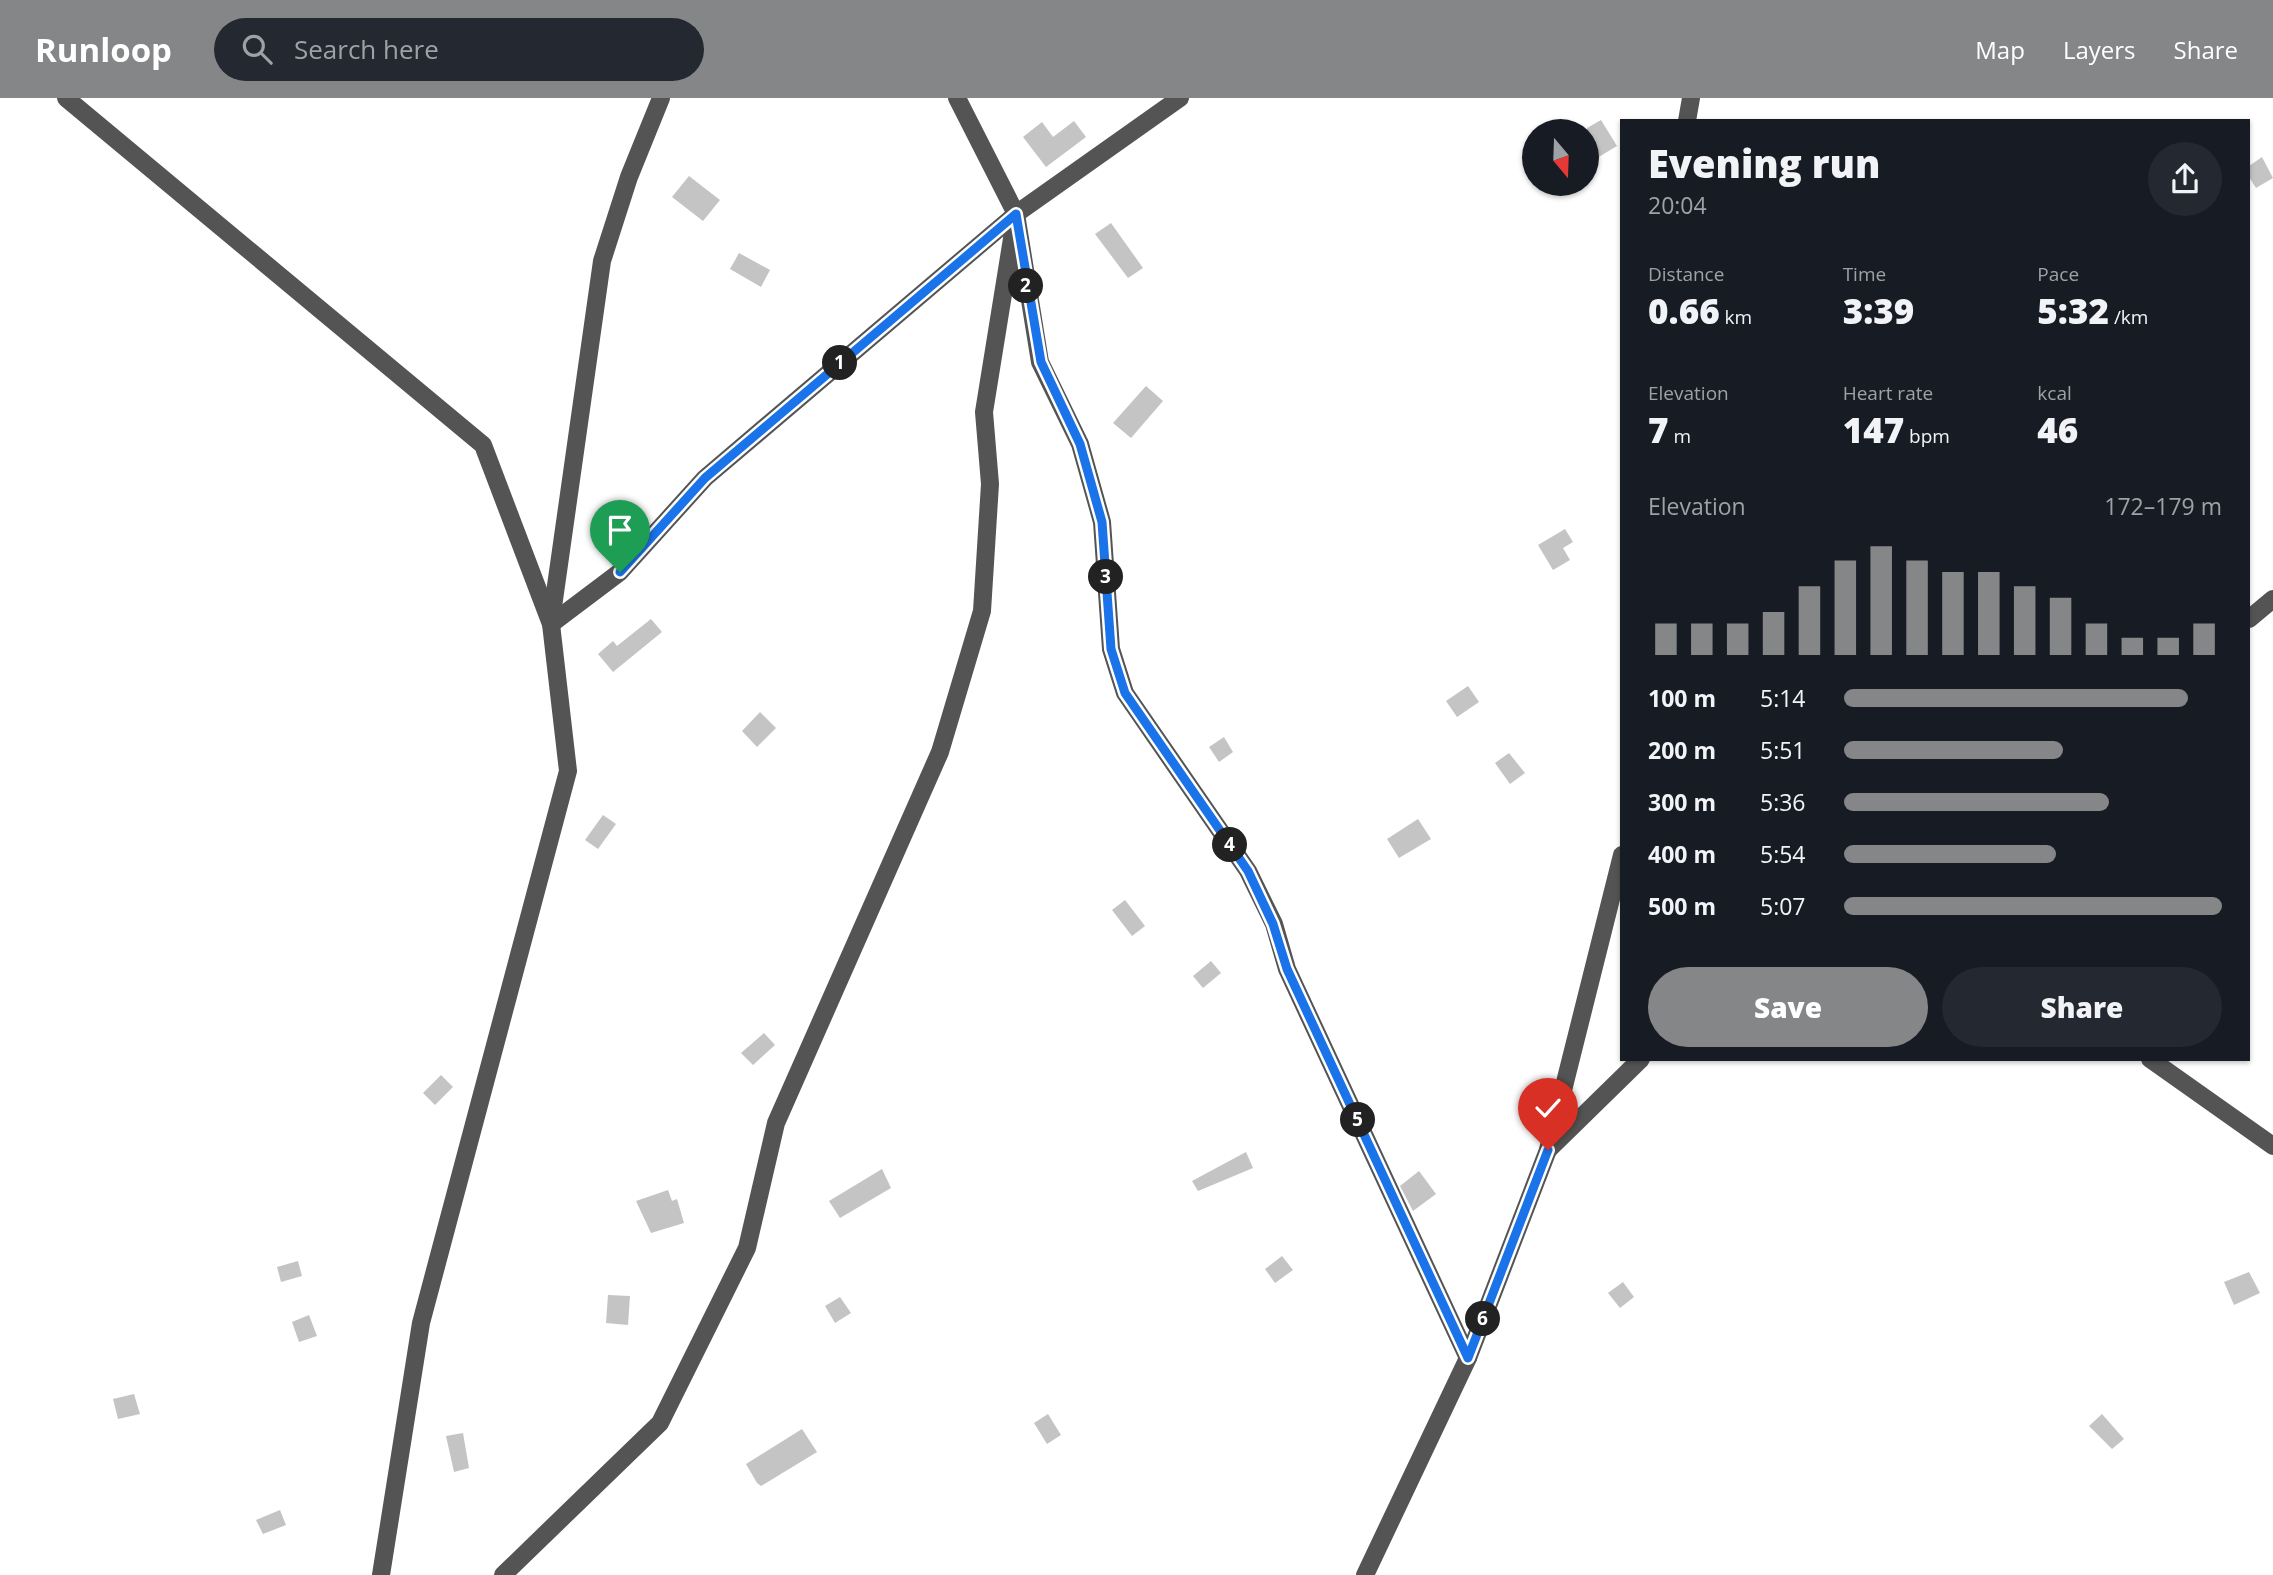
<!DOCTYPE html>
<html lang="en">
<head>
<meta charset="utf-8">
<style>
	:root { --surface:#171b24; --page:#242831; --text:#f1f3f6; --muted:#9ea1a6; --accent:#858687 }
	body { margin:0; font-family:"Open Sans",sans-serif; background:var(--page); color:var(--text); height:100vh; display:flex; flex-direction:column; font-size:26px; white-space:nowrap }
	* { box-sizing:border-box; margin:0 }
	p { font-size:23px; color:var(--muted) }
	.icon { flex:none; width:38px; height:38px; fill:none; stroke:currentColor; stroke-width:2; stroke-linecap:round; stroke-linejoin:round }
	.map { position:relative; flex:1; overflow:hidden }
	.panel { position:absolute; left:1620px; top:21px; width:630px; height:942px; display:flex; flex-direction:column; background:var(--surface); border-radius:0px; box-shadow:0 2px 5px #0004 }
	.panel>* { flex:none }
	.needle { width:46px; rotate:161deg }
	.buttons { position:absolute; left:1522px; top:21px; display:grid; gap:14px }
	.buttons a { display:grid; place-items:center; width:77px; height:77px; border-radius:50%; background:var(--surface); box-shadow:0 2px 5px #0004; font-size:35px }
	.pin { position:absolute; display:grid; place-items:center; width:60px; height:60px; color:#fff; margin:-72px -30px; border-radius:50% 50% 50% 0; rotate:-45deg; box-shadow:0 0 7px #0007 }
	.pin .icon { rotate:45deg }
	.km { position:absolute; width:35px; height:35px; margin:-18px; border-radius:50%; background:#222; color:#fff; font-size:19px; line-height:35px; text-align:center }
	.round { display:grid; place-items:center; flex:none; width:74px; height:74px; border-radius:37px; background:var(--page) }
	.head { display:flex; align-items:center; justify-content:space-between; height:119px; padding:0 28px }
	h1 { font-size:38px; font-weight:800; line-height:52px }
	.figures { display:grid; grid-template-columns:repeat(3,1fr); gap:10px; height:119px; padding:7px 28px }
	.figures div { display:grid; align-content:center }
	.figures b { font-size:35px; font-weight:800 }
	.figures small { font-size:19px; font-weight:400 }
	.figures p { font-size:19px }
	.chart { height:196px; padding:14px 28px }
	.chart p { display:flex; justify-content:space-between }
	.chart svg { width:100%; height:126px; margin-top:7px; stroke:var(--accent); stroke-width:6 }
	.cta { display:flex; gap:14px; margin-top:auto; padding:14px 28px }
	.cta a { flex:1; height:80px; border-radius:42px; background:var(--accent); color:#fff; font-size:28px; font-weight:800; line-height:80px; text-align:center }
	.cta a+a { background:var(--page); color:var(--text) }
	ul { padding:0 28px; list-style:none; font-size:23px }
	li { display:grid; grid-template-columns:112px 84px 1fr; align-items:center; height:52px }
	li i { height:18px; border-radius:9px; background:var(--accent) }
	header { display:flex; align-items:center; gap:42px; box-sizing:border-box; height:98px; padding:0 35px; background:var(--accent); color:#fff }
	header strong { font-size:33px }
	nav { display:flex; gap:38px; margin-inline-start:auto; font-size:24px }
	.search { width:490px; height:63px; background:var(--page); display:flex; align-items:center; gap:18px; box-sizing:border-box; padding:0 24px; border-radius:38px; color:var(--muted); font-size:26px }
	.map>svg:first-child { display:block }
	.building { fill:#c4c4c4 }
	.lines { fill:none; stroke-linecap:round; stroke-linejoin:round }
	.minor { stroke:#545454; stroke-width:18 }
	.route-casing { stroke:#fff; stroke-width:14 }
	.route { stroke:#1a73e8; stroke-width:9 }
</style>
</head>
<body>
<header>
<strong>Runloop</strong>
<div class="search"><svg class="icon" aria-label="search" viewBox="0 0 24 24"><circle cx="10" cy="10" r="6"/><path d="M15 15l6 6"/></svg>Search here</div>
<nav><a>Map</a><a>Layers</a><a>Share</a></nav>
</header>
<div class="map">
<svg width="2273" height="1477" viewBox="0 0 2273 1477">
	<rect width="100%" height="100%" fill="#fff"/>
	<g class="building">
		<polygon points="1601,22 1617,48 1587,66 1587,30"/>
		<polygon points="1074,23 1086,39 1046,69 1023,39 1042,24 1053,39"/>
		<polygon points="2262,59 2273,80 2256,90 2249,79 2249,68"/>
		<polygon points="689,78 720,102 703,123 672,99"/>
		<polygon points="1111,125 1143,170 1128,180 1095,136"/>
		<polygon points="739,155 770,172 761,189 730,171"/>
		<polygon points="1146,288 1163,303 1131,340 1113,325"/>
		<polygon points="1565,431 1573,444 1563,450 1570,462 1553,472 1538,447"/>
		<polygon points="651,521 662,534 613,574 598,556 613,543 617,548"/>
		<polygon points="1468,588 1479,604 1457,619 1446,603"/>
		<polygon points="760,614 776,630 757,649 742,633"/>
		<polygon points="1224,639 1233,654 1219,664 1209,649"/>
		<polygon points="1509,655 1525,675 1510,686 1495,665"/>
		<polygon points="603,717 616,726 598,751 585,742"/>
		<polygon points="1418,721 1431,741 1399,760 1387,741"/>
		<polygon points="1125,802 1145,828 1132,838 1112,812"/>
		<polygon points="1211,863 1221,875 1203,890 1193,878"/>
		<polygon points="764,935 775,947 753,967 741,955"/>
		<polygon points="441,977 453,989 435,1007 423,995"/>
		<polygon points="1246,1054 1253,1070 1198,1093 1192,1083"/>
		<polygon points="882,1071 891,1090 840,1120 829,1103"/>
		<polygon points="1419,1073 1436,1096 1413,1113 1400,1088"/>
		<polygon points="668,1092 672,1103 677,1101 684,1125 651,1135 636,1103"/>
		<polygon points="1282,1158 1293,1172 1275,1185 1265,1171"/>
		<polygon points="298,1163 302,1178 281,1184 277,1169"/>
		<polygon points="2249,1174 2260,1195 2234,1207 2224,1184"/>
		<polygon points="1623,1184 1634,1199 1620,1210 1608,1195"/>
		<polygon points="608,1197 630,1198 628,1227 606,1225"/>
		<polygon points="840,1199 851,1215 835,1225 825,1208"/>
		<polygon points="309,1217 317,1238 299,1244 292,1224"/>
		<polygon points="134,1296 140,1316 118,1321 113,1301"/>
		<polygon points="1048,1316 1061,1337 1047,1346 1034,1325"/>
		<polygon points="2102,1316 2124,1341 2112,1351 2089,1328"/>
		<polygon points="802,1331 817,1354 761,1388 757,1385 746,1366"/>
		<polygon points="463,1335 469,1370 454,1374 446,1338"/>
		<polygon points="280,1412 286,1427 263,1436 256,1422"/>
	</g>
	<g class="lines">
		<g class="minor">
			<polyline points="66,0 483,347 551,526 568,673 421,1225 381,1477"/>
			<polyline points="957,0 1016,116 1040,264 1080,346 1102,424 1111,551 1125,595 1248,773 1274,826 1287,871 1468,1260"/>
			<polyline points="1687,23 1691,0"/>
			<polyline points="2249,521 2273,501"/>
			<polyline points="551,523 602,163 629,79 661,0"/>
			<polyline points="551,526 620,474 705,380 1016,116 1180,0"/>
			<polyline points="2150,961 2273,1048"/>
			<polyline points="1548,1052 1641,961"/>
			<polyline points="503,1477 660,1325 747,1150 776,1025 940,654 982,513 990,386 984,314 1016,116"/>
			<polyline points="1365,1477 1468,1260 1548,1052 1622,757"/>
		</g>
	</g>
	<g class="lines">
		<g class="route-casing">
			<polyline id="route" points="620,474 705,380 1016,116 1041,264 1080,346 1102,424 1111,551 1125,595 1248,773 1273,826 1287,871 1468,1260 1548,1052"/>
		</g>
		<use href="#route" class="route"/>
	</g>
</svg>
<div class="buttons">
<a><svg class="needle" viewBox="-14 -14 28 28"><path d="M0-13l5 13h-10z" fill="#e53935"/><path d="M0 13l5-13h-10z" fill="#9ea1a6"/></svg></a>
</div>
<div class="pin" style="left:620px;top:474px;background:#1e9e55"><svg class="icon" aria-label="arrive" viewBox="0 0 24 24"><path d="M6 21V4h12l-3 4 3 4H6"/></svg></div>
<div class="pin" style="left:1548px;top:1052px;background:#d93025"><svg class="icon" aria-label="check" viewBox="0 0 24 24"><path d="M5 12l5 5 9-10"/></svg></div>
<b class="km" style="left:840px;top:265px">1</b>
<b class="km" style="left:1026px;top:188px">2</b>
<b class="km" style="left:1106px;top:479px">3</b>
<b class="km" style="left:1230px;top:747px">4</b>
<b class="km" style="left:1358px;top:1022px">5</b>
<b class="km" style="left:1483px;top:1221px">6</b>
<section class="panel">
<div class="head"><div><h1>Evening run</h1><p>20:04</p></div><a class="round"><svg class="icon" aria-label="share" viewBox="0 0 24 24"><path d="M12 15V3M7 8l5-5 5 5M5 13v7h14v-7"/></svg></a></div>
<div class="figures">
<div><p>Distance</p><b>0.66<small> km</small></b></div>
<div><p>Time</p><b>3:39</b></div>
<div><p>Pace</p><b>5:32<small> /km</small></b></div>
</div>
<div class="figures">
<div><p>Elevation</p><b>7<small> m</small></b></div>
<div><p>Heart rate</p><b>147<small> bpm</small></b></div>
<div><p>kcal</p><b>46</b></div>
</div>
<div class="chart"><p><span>Elevation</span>172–179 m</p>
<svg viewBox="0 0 160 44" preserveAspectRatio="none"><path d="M5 44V33M15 44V33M25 44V33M35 44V29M45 44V20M55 44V11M65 44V6M75 44V11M85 44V15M95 44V15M105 44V20M115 44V24M125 44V33M135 44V38M145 44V38M155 44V33"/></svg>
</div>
<ul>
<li><b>100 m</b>5:14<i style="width:91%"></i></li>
<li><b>200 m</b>5:51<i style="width:58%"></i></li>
<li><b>300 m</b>5:36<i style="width:70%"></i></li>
<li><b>400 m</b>5:54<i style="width:56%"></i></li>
<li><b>500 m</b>5:07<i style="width:100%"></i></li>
</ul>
<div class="cta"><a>Save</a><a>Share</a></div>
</section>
</div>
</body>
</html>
